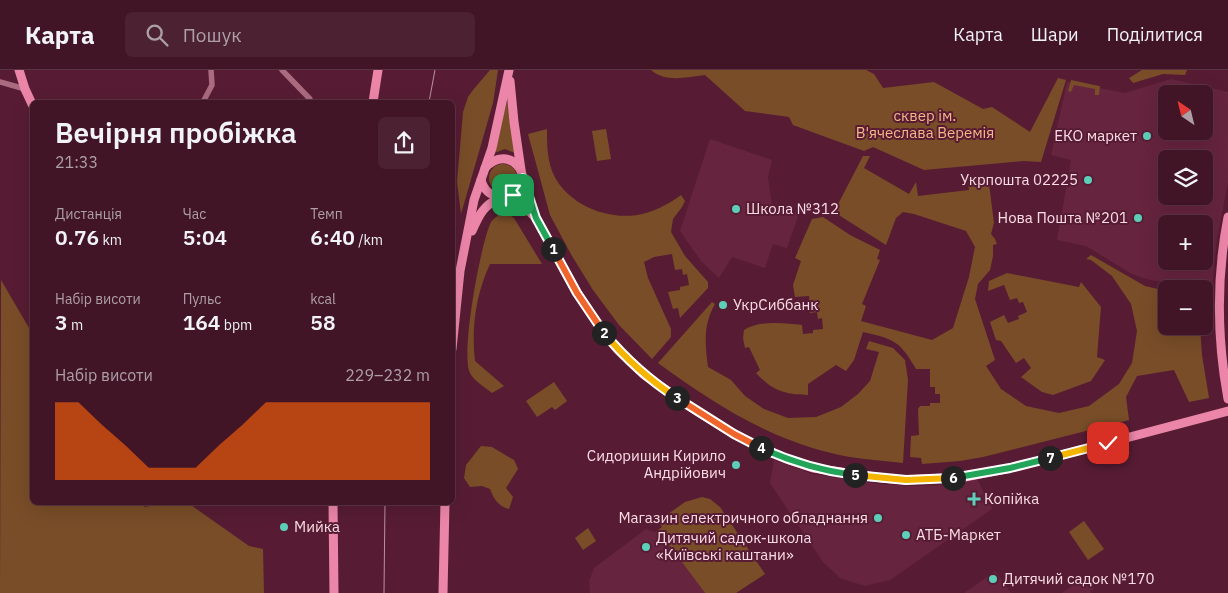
<!DOCTYPE html>
<html lang="uk">
<head>
<meta charset="utf-8">
<style>
	:root { --surface:#411526; --page:#4c2232; --text:#f1f3f6; --muted:#ae9fa7; --line:#5a3443; --accent:#ea580c }
	body { margin:0; font-family:"IBM Plex Sans",sans-serif; background:var(--page); color:var(--text); height:100vh; display:flex; flex-direction:column; font-size:19px; white-space:nowrap }
	* { box-sizing:border-box; margin:0 }
	p { font-size:16px; color:var(--muted) }
	.icon { flex:none; width:28px; height:28px; fill:none; stroke:currentColor; stroke-width:2; stroke-linecap:round; stroke-linejoin:round }
	.map { position:relative; flex:1; overflow:hidden }
	.sheet { position:absolute; left:30px; top:30px; width:425px; height:405px; display:flex; flex-direction:column; background:var(--surface); border-radius:8px; box-shadow:0 5px 20px #0002,0 0 0 1px var(--line) }
	.sheet>* { flex:none }
	.needle { width:32px; rotate:325deg }
	.buttons { position:absolute; left:1158px; top:15px; display:grid; gap:10px }
	.buttons a { display:grid; place-items:center; width:55px; height:55px; border-radius:8px; background:var(--surface); box-shadow:0 5px 20px #0002,0 0 0 1px var(--line); font-size:25px }
	.pin { position:absolute; display:grid; place-items:center; width:42px; height:42px; color:#fff; margin:-21px; border-radius:10px; box-shadow:0 2px 8px #0006 }
	.km { position:absolute; width:25px; height:25px; margin:-12px; border-radius:50%; background:#222; color:#fff; font-size:14px; line-height:25px; text-align:center }
	.round { display:grid; place-items:center; flex:none; width:52px; height:52px; border-radius:8px; background:var(--page) }
	.headline { display:flex; align-items:center; justify-content:space-between; height:85px; padding:0 25px }
	h1 { font-size:28px; font-weight:600; line-height:38px }
	.stats { display:grid; grid-template-columns:repeat(3,1fr); gap:8px; height:85px; padding:5px 25px }
	.stats div { display:grid; align-content:center }
	.stats b { font-size:21px; font-weight:600 }
	.stats small { font-size:14px; font-weight:400 }
	.stats p { font-size:14px }
	.chart { height:140px; padding:10px 25px }
	.chart p { display:flex; justify-content:space-between }
	.chart svg { width:100%; height:90px; margin-top:5px; fill:var(--accent); opacity:.7 }
	header { display:flex; align-items:center; gap:30px; box-sizing:border-box; height:70px; padding:0 25px; background:var(--surface); border-bottom:1px solid var(--line) }
	header strong { font-size:24px }
	nav { display:flex; gap:28px; margin-inline-start:auto; font-size:18px }
	.search { width:350px; height:45px; background:var(--page); display:flex; align-items:center; gap:12px; box-sizing:border-box; padding:0 18px; border-radius:8px; color:var(--muted); font-size:19px }
	.map>svg:first-child { display:block }
	.built { fill:#66243e; fill-rule:evenodd }
	.green { fill:#794d28 }
	.lines { fill:none; stroke-linecap:round; stroke-linejoin:round }
	.street { stroke:#aa6a7f; stroke-width:5.5 }
	.secondary { stroke:#ec86a9; stroke-width:9 }
	.tram { stroke:#bb91a0; stroke-width:1 }
	.split-1-casing { stroke:#fff; stroke-width:10 }
	.split-2-casing { stroke:#fff; stroke-width:10 }
	.split-3-casing { stroke:#fff; stroke-width:10 }
	.split-4-casing { stroke:#fff; stroke-width:10 }
	.split-5-casing { stroke:#fff; stroke-width:10 }
	.split-6-casing { stroke:#fff; stroke-width:10 }
	.split-7-casing { stroke:#fff; stroke-width:10 }
	.split-8-casing { stroke:#fff; stroke-width:10 }
	.split-1 { stroke:#22a559; stroke-width:6 }
	.split-2 { stroke:#f0652b; stroke-width:6 }
	.split-3 { stroke:#f5b400; stroke-width:6 }
	.split-4 { stroke:#f0652b; stroke-width:6 }
	.split-5 { stroke:#22a559; stroke-width:6 }
	.split-6 { stroke:#f5b400; stroke-width:6 }
	.split-7 { stroke:#22a559; stroke-width:6 }
	.split-8 { stroke:#f5b400; stroke-width:6 }
	.poi-dot { fill:#5dceb8; stroke:#571c33; stroke-width:2 }
	.labels { text-anchor:middle; stroke-width:4; stroke-linejoin:round; paint-order:stroke }
	.park-label { font-size:15px; fill:#f6b786; stroke:#571c33 }
	.poi-label { font-size:15px; fill:#fcdde6; stroke:#571c33; text-anchor:start }
</style>
</head>
<body>
<header>
<strong>Карта</strong>
<div class="search"><svg class="icon" aria-label="search" viewBox="0 0 24 24"><circle cx="10" cy="10" r="6"/><path d="M15 15l6 6"/></svg>Пошук</div>
<nav><a>Карта</a><a>Шари</a><a>Поділитися</a></nav>
</header>
<div class="map">
<svg width="1228" height="523" viewBox="0 0 1228 523">
	<rect width="100%" height="100%" fill="#571c33"/>
	<g class="built">
		<path d="M1171,9L1228,22V112L1217,170L1212,219L1150,210L1132,204L1086,176L1057,170L1071,90L1051,85L1067,12L1125,23ZM1166,24H1204V61H1166ZM1166,89H1204V126H1166ZM1166,154H1204V191H1166Z"/>
		<polygon points="710,69 772,90 768,107 772,135 799,143 787,178 773,174 765,198 732,187 719,208 701,191 680,161"/>
		<polygon points="774,390 812,404 880,414 914,416 943,415 977,409 992,439 890,510 865,516 840,508 823,492 770,413"/>
		<polygon points="646,459 655,462 658,460 705,523 590,523 589,511 594,498"/>
		<polygon points="995,501 1011,523 964,523 973,517"/>
		<polygon points="1082,509 1085,513 1089,511 1094,519 1090,521 1091,523 1062,523"/>
	</g>
	<g class="green">
		<polygon points="490,0 498,0 493,33 461,144 457,112 463,42 468,27 473,20"/>
		<path d="M651,0H866L874,4L883,18L934,12L983,39L992,37L1030,62L1058,8L1066,10L1041,92L1023,91L924,100L873,77L864,81L793,55L789,47L745,41L705,5C686,7 666,13 651,0Z"/>
		<polygon points="1142,0 1187,0 1185,5 1163,4 1133,13 1129,8"/>
		<polygon points="1071,10 1099,16 1100,16 1099,25 1095,25 1095,19 1074,15 1071,22 1068,21"/>
		<polygon points="507,31 515,83 505,79 494,83"/>
		<path d="M547,59C547,73 547,87 552,101C566,136 612,153 646,143C659,139 670,133 681,125L685,131L682,137L673,149L671,162L685,186L708,212V218L680,248L678,238L673,239L668,222L680,220V217L689,215L687,204L683,205L682,199L675,200L672,184L654,187L644,192L648,208L671,259V267L652,289L619,255L593,220L572,186L550,145L528,64Z"/>
		<polygon points="606,59 611,89 597,91 592,61"/>
		<path d="M863,86H870L864,98L909,124L916,112L918,126L969,120L967,106H988L994,153L991,164L995,169L997,174L993,175V186L990,200L978,214L975,229L995,290L986,296L1001,319L1026,336L1059,343L1089,336L1119,314L1132,293L1137,261L1131,234L1112,206L1091,190L1086,189L1091,185L1145,216L1166,221V256H1200L1202,285L1209,328L1189,332L1174,300L1137,306L1126,327L1129,350L983,387L960,391L922,394L921,388L910,387L911,366L919,365L918,339L920,336H930V333H940V324H935V317H930V299H916C900,271 894,269 863,262L854,290L846,301L836,295L808,314V325C784,324 773,321 756,303L760,300L749,277L745,278L743,268L744,260C760,250 784,253 802,255L803,264L813,263V260L823,259L822,248L818,249L817,242L810,243L809,226L795,227L793,215L801,191L795,188L812,149L823,147L850,165L880,180L877,189L880,190L862,234L866,236L861,251L932,270L953,258L969,207L975,177L966,161L914,144L903,142L896,148L886,175L834,142Z"/>
		<circle cx="503" cy="108" r="14"/>
		<path d="M500,144H508L514,148L542,194H490C476,224 471,258 475,291L504,316L492,323C485,317 474,311 470,303C460,284 481,172 491,152C493,149 497,146 500,144Z"/>
		<polygon points="1007,203 1079,217 1081,212 1101,237 1097,287 1105,290 1091,311 1053,325 1042,322 1021,307 1031,298 1024,288 1016,293 1001,271 996,270 990,252 1004,245 1008,253 1019,249 1018,246 1027,242 1023,232 1019,233 1017,228 1010,230 1004,215 988,221 989,211"/>
		<polygon points="1,210 32,263 32,432 140,432 145,437 164,433 188,433 249,476 263,479 264,523 0,523"/>
		<path d="M712,232L715,234C703,255 705,274 708,297L731,310L745,326L764,339L788,348L816,347L841,337L858,324L870,311L879,282L866,279L869,271L893,278L905,290L908,310L903,393C878,390 851,389 827,382C764,366 710,331 658,293Z"/>
		<polygon points="554,312 567,331 555,340 552,337 537,347 526,331"/>
		<path d="M481,376L492,377L514,390L518,399L506,418L513,427L509,439C498,436 494,429 490,419L482,416L470,417L464,408L466,395Z"/>
		<polygon points="702,427 710,429 720,437 765,504 736,523 705,523 658,460 662,457 658,451 685,432"/>
		<polygon points="1084,451 1104,479 1088,490 1069,462"/>
		<polygon points="588,458 596,471 583,480 575,468"/>
	</g>
	<g class="lines">
		<g class="street">
			<polyline points="282,0 310,29 310,32"/>
			<polyline points="0,12 25,19"/>
			<polyline points="203,32 212,15 211,0"/>
			<polyline points="32,241 32,247"/>
		</g>
		<g class="secondary">
			<polyline points="19,0 25,19 32,34"/>
			<polyline points="510,11 514,52 521,100"/>
			<polyline points="373,32 378,0"/>
			<polyline points="523,108 536,148 577,223 602,260 617,279 643,304 698,342 734,364 789,390 813,398 882,408 906,410 965,407 1010,398 1054,387 1228,341"/>
			<path d="M481,110C484,120 489,125 499,127C504,128 510,127 514,124C537,108 509,72 485,98"/>
			<polyline points="509,127 522,134 534,146"/>
			<path d="M1228,147C1216,208 1217,269 1228,329"/>
			<path d="M472,161C479,145 484,134 501,128"/>
			<polyline points="452,279 460,201 474,130 492,78 509,0"/>
			<polyline points="333,432 334,523"/>
			<polyline points="443,523 445,432"/>
		</g>
		<g class="tram">
			<polyline points="429,32 435,0"/>
			<polyline points="384,523 385,432"/>
		</g>
	</g>
	<g class="lines">
		<g class="split-1-casing">
			<polyline id="split-1" points="513,125 521,116 523,108 536,148 553,179"/>
		</g>
		<g class="split-2-casing">
			<polyline id="split-2" points="553,179 577,223 604,263"/>
		</g>
		<g class="split-3-casing">
			<path id="split-3" d="M604,263C625,288 649,310 677,328"/>
		</g>
		<g class="split-4-casing">
			<polyline id="split-4" points="677,328 734,364 761,378"/>
		</g>
		<g class="split-5-casing">
			<path id="split-5" d="M761,378C792,392 822,401 855,405"/>
		</g>
		<g class="split-6-casing">
			<polyline id="split-6" points="855,405 906,410 953,408"/>
		</g>
		<g class="split-7-casing">
			<polyline id="split-7" points="953,408 1010,398 1050,388"/>
		</g>
		<g class="split-8-casing">
			<polyline id="split-8" points="1050,388 1108,373"/>
		</g>
		<use href="#split-1" class="split-1"/>
		<use href="#split-2" class="split-2"/>
		<use href="#split-3" class="split-3"/>
		<use href="#split-4" class="split-4"/>
		<use href="#split-5" class="split-5"/>
		<use href="#split-6" class="split-6"/>
		<use href="#split-7" class="split-7"/>
		<use href="#split-8" class="split-8"/>
	</g>
	<g class="poi-dot">
		<circle cx="1147" cy="66" r="5"/>
		<circle cx="1088" cy="110" r="5"/>
		<circle cx="736" cy="139" r="5"/>
		<circle cx="1138" cy="148" r="5"/>
		<circle cx="723" cy="235" r="5"/>
		<circle cx="736" cy="395" r="5"/>
		<path d="M971.5 421.5h5v5h5v5h-5v5h-5v-5h-5v-5h5z"/>
		<circle cx="878" cy="448" r="5"/>
		<circle cx="284" cy="457" r="5"/>
		<circle cx="906" cy="465" r="5"/>
		<circle cx="646" cy="477" r="5"/>
		<circle cx="993" cy="509" r="5"/>
	</g>
	<g class="labels">
		<g class="park-label">
			<text x="925" y="51">сквер ім.<tspan x="925" dy="17">В'ячеслава Веремія</tspan></text>
		</g>
		<g class="poi-label">
			<text x="1137" y="71" text-anchor="end">ЕКО маркет</text>
			<text x="1078" y="115" text-anchor="end">Укрпошта 02225</text>
			<text x="746" y="144">Школа №312</text>
			<text x="1128" y="153" text-anchor="end">Нова Пошта №201</text>
			<text x="733" y="240">УкрСиббанк</text>
			<text x="726" y="391" text-anchor="end">Сидоришин Кирило<tspan x="726" dy="17">Андрійович</tspan></text>
			<text x="984" y="434">Копійка</text>
			<text x="868" y="453" text-anchor="end">Магазин електричного обладнання</text>
			<text x="294" y="462">Мийка</text>
			<text x="916" y="470">АТБ-Маркет</text>
			<text x="656" y="473">Дитячий садок-школа<tspan x="656" dy="17">«Київські каштани»</tspan></text>
			<text x="1003" y="514">Дитячий садок №170</text>
		</g>
	</g>
</svg>
<div class="buttons">
<a><svg class="needle" viewBox="-14 -14 28 28"><path d="M0-13l5 13h-10z" fill="#e53935"/><path d="M0 13l5-13h-10z" fill="#ae9fa7"/></svg></a>
<a><svg class="icon" aria-label="layers" viewBox="0 0 24 24"><path d="M12 4l9 5-9 5-9-5zM3 14l9 5 9-5"/></svg></a>
<a>+</a>
<a>−</a>
</div>
<div class="pin" style="left:513px;top:125px;background:#1e9e55"><svg class="icon" aria-label="arrive" viewBox="0 0 24 24"><path d="M6 21V4h12l-3 4 3 4H6"/></svg></div>
<div class="pin" style="left:1108px;top:373px;background:#d93025"><svg class="icon" aria-label="check" viewBox="0 0 24 24"><path d="M5 12l5 5 9-10"/></svg></div>
<b class="km" style="left:553px;top:179px">1</b>
<b class="km" style="left:604px;top:263px">2</b>
<b class="km" style="left:677px;top:328px">3</b>
<b class="km" style="left:761px;top:378px">4</b>
<b class="km" style="left:855px;top:405px">5</b>
<b class="km" style="left:953px;top:408px">6</b>
<b class="km" style="left:1050px;top:388px">7</b>
<section class="sheet">
<div class="headline"><div><h1>Вечірня пробіжка</h1><p>21:33</p></div><a class="round"><svg class="icon" aria-label="share" viewBox="0 0 24 24"><path d="M12 15V3M7 8l5-5 5 5M5 13v7h14v-7"/></svg></a></div>
<div class="stats">
<div><p>Дистанція</p><b>0.76<small> km</small></b></div>
<div><p>Час</p><b>5:04</b></div>
<div><p>Темп</p><b>6:40<small> /km</small></b></div>
</div>
<div class="stats">
<div><p>Набір висоти</p><b>3<small> m</small></b></div>
<div><p>Пульс</p><b>164<small> bpm</small></b></div>
<div><p>kcal</p><b>58</b></div>
</div>
<div class="chart"><p><span>Набір висоти</span>229–232 m</p>
<svg viewBox="0 0 160 44" preserveAspectRatio="none"><path d="M0 44V6L10 6L20 17L30 27L40 38L50 38L60 38L70 27L80 17L90 6L100 6L110 6L120 6L130 6L140 6L150 6L160 6V44z"/></svg>
</div>
</section>
</div>
</body>
</html>
